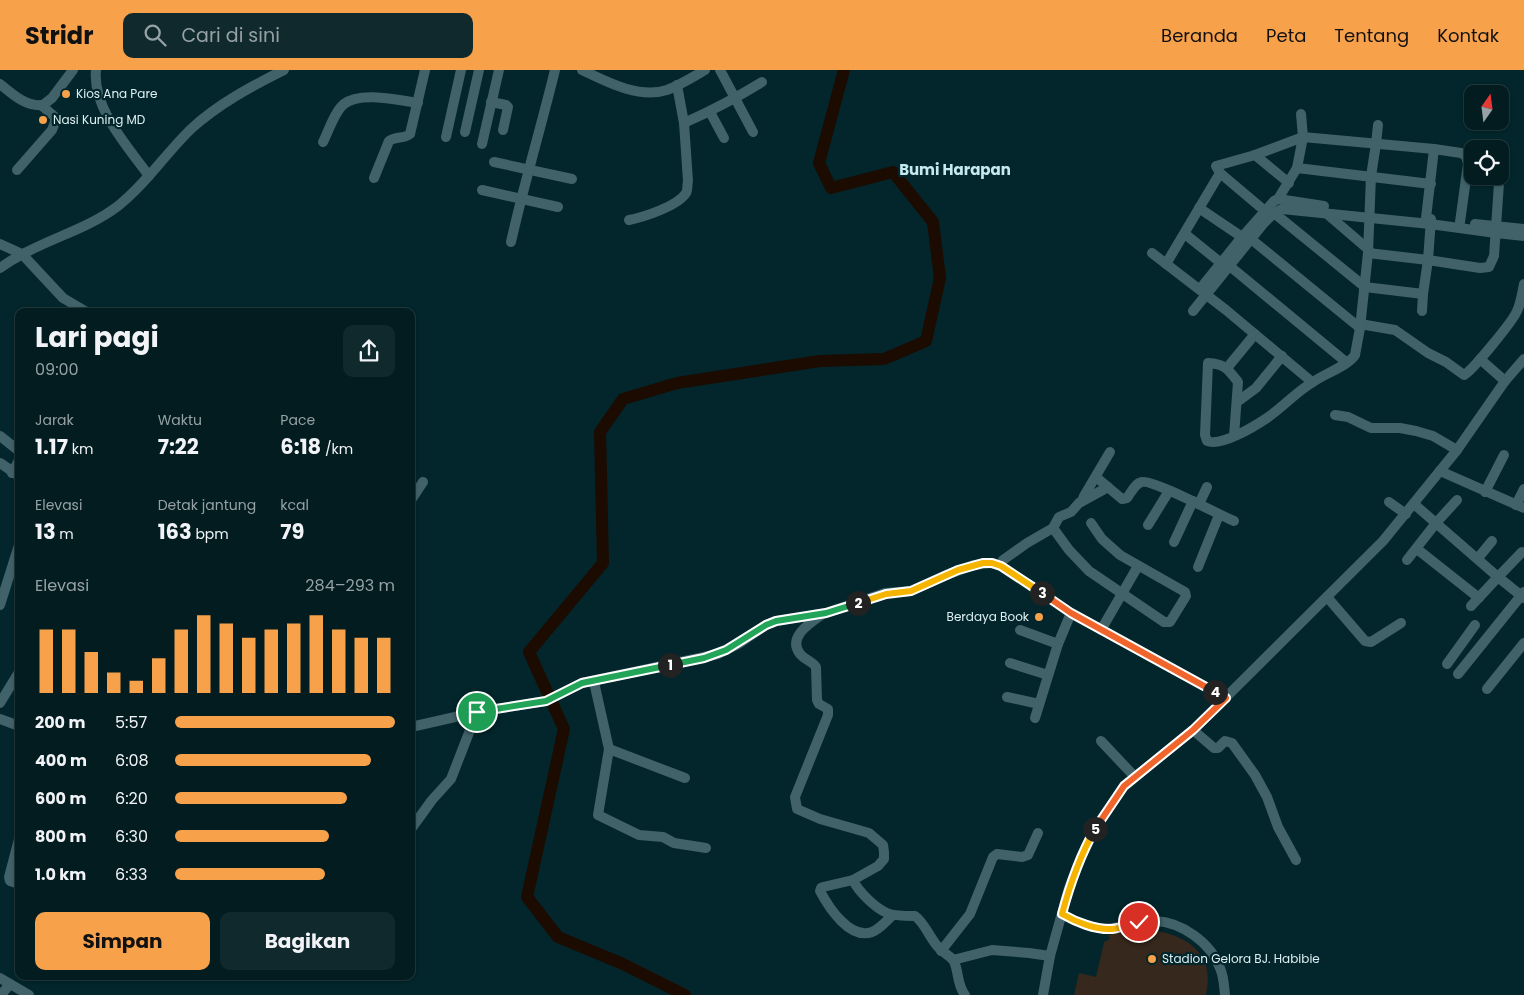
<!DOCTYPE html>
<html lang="id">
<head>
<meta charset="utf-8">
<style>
	:root { --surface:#021c20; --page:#10292d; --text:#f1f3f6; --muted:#96a1a5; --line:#233a3e; --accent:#f8a14b }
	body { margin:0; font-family:Poppins,sans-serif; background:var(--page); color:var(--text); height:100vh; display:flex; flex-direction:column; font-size:19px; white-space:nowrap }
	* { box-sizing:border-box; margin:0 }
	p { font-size:16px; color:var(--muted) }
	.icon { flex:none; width:28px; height:28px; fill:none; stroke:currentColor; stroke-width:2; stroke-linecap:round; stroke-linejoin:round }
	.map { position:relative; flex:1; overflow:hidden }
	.details { position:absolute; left:15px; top:238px; width:400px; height:672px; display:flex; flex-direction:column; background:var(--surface); border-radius:10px; box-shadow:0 1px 4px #0004,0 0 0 1px var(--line) }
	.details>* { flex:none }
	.needle { width:32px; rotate:14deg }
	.fabs { position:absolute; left:1464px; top:15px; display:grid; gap:10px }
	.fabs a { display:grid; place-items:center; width:45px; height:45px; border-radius:10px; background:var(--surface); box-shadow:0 1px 4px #0004,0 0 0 1px var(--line); font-size:25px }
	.pin { position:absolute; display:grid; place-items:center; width:42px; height:42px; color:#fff; margin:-21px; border:2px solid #fff; border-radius:50%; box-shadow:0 1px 5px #0007 }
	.km { position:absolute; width:25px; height:25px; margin:-12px; border-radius:50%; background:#222; color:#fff; font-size:14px; line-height:25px; text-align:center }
	.round { display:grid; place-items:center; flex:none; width:52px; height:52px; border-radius:10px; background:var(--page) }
	.headline { display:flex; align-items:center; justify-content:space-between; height:85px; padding:0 20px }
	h1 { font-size:28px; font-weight:700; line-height:38px }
	.stats { display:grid; grid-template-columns:repeat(3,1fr); gap:8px; height:85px; padding:5px 20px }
	.stats div { display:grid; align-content:center }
	.stats b { font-size:21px; font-weight:700 }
	.stats small { font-size:14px; font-weight:400 }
	.stats p { font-size:14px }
	.chart { height:140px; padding:10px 20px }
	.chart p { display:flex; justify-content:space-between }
	.chart svg { width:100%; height:90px; margin-top:5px; stroke:var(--accent); stroke-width:6 }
	.button { display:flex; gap:10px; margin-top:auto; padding:10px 20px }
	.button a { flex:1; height:58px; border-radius:10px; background:var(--accent); color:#111; font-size:20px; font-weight:700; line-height:58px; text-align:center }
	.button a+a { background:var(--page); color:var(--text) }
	ul { padding:0 20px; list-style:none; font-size:16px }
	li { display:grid; grid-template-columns:80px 60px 1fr; align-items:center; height:38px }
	li i { height:12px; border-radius:6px; background:var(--accent) }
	header { display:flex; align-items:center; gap:30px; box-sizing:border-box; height:70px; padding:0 25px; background:var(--accent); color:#111 }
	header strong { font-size:24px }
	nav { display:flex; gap:28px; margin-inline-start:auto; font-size:18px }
	.search { width:350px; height:45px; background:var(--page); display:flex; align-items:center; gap:12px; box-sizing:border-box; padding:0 18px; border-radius:10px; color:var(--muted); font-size:19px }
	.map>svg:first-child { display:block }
	.pitch { fill:#36281c }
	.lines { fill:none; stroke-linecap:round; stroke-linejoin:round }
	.river { stroke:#1c0b00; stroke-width:12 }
	.minor { stroke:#406268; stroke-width:10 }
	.split-1-casing { stroke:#fff; stroke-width:10 }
	.split-2-casing { stroke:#fff; stroke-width:10 }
	.split-3-casing { stroke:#fff; stroke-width:10 }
	.split-4-casing { stroke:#fff; stroke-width:10 }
	.split-5-casing { stroke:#fff; stroke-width:10 }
	.split-6-casing { stroke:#fff; stroke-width:10 }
	.split-1 { stroke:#22a559; stroke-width:6 }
	.split-2 { stroke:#22a559; stroke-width:6 }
	.split-3 { stroke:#f5b400; stroke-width:6 }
	.split-4 { stroke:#f0652b; stroke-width:6 }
	.split-5 { stroke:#f0652b; stroke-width:6 }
	.split-6 { stroke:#f5b400; stroke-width:6 }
	.poi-dot { fill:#f8a14b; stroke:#02262b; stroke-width:2 }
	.labels { text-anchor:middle; stroke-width:4.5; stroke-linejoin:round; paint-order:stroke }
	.poi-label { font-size:12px; fill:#ddeff2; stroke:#02262b; text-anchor:start }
	.quarter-label { font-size:15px; font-weight:bold; fill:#c4eaf0; stroke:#02262b }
</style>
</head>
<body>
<header>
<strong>Stridr</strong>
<div class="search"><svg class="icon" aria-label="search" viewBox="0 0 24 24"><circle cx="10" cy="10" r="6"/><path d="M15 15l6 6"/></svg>Cari di sini</div>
<nav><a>Beranda</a><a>Peta</a><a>Tentang</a><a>Kontak</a></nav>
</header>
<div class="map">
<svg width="1524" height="925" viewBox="0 0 1524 925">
	<rect width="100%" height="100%" fill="#02262b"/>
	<path class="pitch" d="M1135,859C1175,859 1218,877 1206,925H1074L1079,903L1096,907L1104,872L1110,869L1108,865Z"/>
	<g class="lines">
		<polyline class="river" points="685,925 623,894 558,867 527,827 564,659 529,582 603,493 600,362 623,329 677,313 820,291 884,289 926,271 940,208 933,152 893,102 831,118 819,93 844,0"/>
		<g class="minor">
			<path d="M96,0C92,38 128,77 149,106"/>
			<path d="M582,0C607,12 639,29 667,20C680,15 693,7 705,0"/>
			<polyline points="720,0 753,62"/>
			<path d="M0,14C12,24 26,37 43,35L52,28L73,0"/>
			<polyline points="491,32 506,35 508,37 503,60"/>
			<polyline points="710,42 724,68"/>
			<polyline points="1301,44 1303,67 1434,79 1461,83 1466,86 1468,94 1460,152"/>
			<path d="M684,53C711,41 736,28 762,12"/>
			<polyline points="465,62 479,0"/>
			<polyline points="446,67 461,0"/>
			<path d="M323,72C328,62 335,41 344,34C360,21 398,30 418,33"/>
			<polyline points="482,74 499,0"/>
			<polyline points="1255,85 1289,113"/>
			<polyline points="494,92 572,109"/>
			<polyline points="1297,98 1431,114"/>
			<polyline points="17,100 52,60 55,52 55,47 41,35"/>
			<path d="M374,108L389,71C396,66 404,69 410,64L425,0"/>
			<polyline points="482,120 558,137"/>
			<polyline points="1199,138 1242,167"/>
			<polyline points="1265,141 1220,103 1216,96 1255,85 1303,67 1297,98 1278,129"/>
			<polyline points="1274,143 1365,217 1423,224 1428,190 1431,149"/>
			<polyline points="1326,143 1369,180"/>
			<polyline points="1426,148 1434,79"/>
			<path d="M629,150C644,147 678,136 686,123C688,120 687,115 688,111L684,53L677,15"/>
			<polyline points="1475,154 1524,159"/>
			<polyline points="1185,164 1221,193"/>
			<polyline points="1251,169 1360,258"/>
			<path d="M511,172C524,114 541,57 555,0"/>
			<polyline points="0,174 22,184 63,228 85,241"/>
			<polyline points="1152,183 1226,240 1312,312"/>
			<polyline points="1368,183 1428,190 1480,198 1489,197 1494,186 1499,113"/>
			<polyline points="1226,193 1346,292"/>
			<polyline points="1166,194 1220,103"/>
			<path d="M0,198C7,193 15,188 23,184C54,167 89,158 118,136C146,114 166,83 191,59C218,34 252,16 284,0"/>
			<polyline points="1200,219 1242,167 1274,131 1278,129 1324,136"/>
			<polyline points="1193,241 1263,154 1274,143 1282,139 1430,154 1496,163 1524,166"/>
			<polyline points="1422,241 1423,224"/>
			<path d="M1360,254L1395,260L1428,283L1446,292L1464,305C1472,301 1513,251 1517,241C1521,233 1522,223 1524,214"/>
			<polyline points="1480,289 1505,311"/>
			<polyline points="1227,298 1255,264"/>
			<polyline points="1237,332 1256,318 1282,286"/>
			<polyline points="1335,345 1348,347 1371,358 1400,358 1416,361 1433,366 1457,380"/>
			<polyline points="0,366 19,381"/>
			<path d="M1234,366L1238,312C1228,299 1225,294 1208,293L1205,365L1207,371C1221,377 1255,356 1267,348C1283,337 1296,322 1313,312C1324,304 1348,296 1355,285L1360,258L1368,183L1371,106L1376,74L1378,55"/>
			<polyline points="0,393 19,406"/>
			<polyline points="1440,401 1524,438"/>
			<polyline points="12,403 19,390"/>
			<path d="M1096,407L1122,429L1127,428C1131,423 1135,413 1142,412C1152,409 1219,445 1234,451"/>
			<polyline points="1485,422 1504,385"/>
			<polyline points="411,430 423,412"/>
			<polyline points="1082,431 1084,426 1110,382"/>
			<polyline points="1389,432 1406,444"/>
			<polyline points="1199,434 1207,417"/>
			<polyline points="1414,434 1498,507 1471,536"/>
			<polyline points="1516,435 1524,419"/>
			<polyline points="1148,455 1169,421"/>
			<polyline points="1053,458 1069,480 1089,501 1164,552 1170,552 1186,526 1185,522 1120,485 1102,469 1091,453"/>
			<polyline points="1174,472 1193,431"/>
			<polyline points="1417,479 1479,528"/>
			<polyline points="1522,482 1498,507 1524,528"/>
			<polyline points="1478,488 1492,471"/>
			<polyline points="1407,490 1436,453 1457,430"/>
			<polyline points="1001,496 1003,490 1027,473 1053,458 1059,447 1071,442 1079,433 1108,417"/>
			<polyline points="1198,497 1219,445"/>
			<polyline points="1327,527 1365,571 1371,572 1401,553"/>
			<polyline points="0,535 19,475"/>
			<path d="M823,544C810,553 787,567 800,584C805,590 812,591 816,597L817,630L819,634L828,639V645L795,727L797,739L820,749L869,763L883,775L884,782V789L878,796L853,810C858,821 875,838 887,843C894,846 906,846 915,846C925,853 930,869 939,878C943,883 951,886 954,891C959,903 957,915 965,925"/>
			<polyline points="1020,560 1058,574"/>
			<polyline points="1101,560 1138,496"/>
			<polyline points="1010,593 1048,605"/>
			<polyline points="1447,594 1475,555"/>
			<polyline points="1458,604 1524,522"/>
			<polyline points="594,612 609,679 598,745 639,765 663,767 674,773 706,778"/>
			<polyline points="1487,619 1524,573"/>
			<polyline points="1007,627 1039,634"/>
			<polyline points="0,633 19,602"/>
			<polyline points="1035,648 1058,574 1071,543"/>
			<polyline points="0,649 19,656"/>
			<polyline points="411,657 477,642 546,631 582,613 718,584 738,574 766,555 776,551 826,543 885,523 911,521 946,505 974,495 991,493 1001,496 1071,543 1226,628"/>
			<polyline points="1193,660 1214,678 1218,678 1225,671 1232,673 1255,705 1267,727 1278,757 1296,790"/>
			<polyline points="1101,671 1135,707"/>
			<polyline points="609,679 685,708"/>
			<polyline points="411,759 432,730 451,709 477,642"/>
			<polyline points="19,769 9,807 10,811 19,814"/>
			<path d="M853,810L823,817L821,818L820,821C829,838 850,870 872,862C880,859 887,850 893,845"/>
			<path d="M1062,844C1076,852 1097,861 1113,858C1128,856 1141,851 1155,851C1182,852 1211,873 1220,898C1224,907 1224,916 1225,925"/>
			<polyline points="941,881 970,844 993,787 997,784 1022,787 1028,785 1038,763"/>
			<polyline points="953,890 992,880 1029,883 1050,886"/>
			<polyline points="0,908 29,925"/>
			<polyline points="1,925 10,914"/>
			<polyline points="1043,925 1050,886 1069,818 1081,787 1094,760 1124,716 1193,660 1383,471 1457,380 1505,311 1524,289"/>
		</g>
	</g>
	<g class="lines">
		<g class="split-1-casing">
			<polyline id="split-1" points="477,642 546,631 582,613 670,595"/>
		</g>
		<g class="split-2-casing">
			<polyline id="split-2" points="670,595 704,588 726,580 766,555 776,551 826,543 858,533"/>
		</g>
		<g class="split-3-casing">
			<polyline id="split-3" points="858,533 886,524 911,521 958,500 983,493 992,493 1001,496 1042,523"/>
		</g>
		<g class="split-4-casing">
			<polyline id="split-4" points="1042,523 1071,543 1215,622"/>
		</g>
		<g class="split-5-casing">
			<polyline id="split-5" points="1095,759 1124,716 1193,660 1226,628 1215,622"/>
		</g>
		<g class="split-6-casing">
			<path id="split-6" d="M1095,759C1080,786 1070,814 1062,844C1076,852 1096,860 1112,859C1121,858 1130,854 1139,852"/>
		</g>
		<use href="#split-1" class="split-1"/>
		<use href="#split-2" class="split-2"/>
		<use href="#split-3" class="split-3"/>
		<use href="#split-4" class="split-4"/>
		<use href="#split-5" class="split-5"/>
		<use href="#split-6" class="split-6"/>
	</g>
	<g class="poi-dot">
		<circle cx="66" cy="24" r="5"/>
		<circle cx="43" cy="50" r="5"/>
		<circle cx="1039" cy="547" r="5"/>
		<circle cx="1152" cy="889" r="5"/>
	</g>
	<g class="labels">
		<g class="poi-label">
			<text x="76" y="28">Kios Ana Pare</text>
			<text x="53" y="54">Nasi Kuning MD</text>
			<text x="1029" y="551" text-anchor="end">Berdaya Book</text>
			<text x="1162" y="893">Stadion Gelora BJ. Habibie</text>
		</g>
		<g class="quarter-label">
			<text x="955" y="105">Bumi Harapan</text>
		</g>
	</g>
</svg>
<div class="fabs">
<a><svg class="needle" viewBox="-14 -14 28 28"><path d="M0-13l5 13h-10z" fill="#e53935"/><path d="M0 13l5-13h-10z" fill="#96a1a5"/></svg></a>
<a><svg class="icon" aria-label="locate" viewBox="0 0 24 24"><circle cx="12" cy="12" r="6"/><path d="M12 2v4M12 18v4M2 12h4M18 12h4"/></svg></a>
</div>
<div class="pin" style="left:477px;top:642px;background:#1e9e55"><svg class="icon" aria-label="arrive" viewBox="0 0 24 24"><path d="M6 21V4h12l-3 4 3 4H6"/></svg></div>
<div class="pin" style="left:1139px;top:852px;background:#d93025"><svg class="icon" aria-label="check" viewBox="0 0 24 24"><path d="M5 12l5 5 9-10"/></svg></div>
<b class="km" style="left:670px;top:595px">1</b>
<b class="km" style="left:858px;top:533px">2</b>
<b class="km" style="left:1042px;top:523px">3</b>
<b class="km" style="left:1215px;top:622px">4</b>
<b class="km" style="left:1095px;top:759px">5</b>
<section class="details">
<div class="headline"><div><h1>Lari pagi</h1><p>09:00</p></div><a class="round"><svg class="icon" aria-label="share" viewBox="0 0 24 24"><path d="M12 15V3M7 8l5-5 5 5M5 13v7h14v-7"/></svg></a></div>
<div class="stats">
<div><p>Jarak</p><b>1.17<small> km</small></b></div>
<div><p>Waktu</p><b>7:22</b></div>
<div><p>Pace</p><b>6:18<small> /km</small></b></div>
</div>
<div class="stats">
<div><p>Elevasi</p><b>13<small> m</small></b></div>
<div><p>Detak jantung</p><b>163<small> bpm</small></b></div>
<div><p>kcal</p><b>79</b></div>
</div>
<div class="chart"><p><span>Elevasi</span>284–293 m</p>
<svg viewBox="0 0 160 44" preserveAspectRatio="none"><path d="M5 44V13M15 44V13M25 44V24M35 44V34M45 44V38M55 44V27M65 44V13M75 44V6M85 44V10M95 44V17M105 44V13M115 44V10M125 44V6M135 44V13M145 44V17M155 44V17"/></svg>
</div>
<ul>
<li><b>200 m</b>5:57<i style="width:100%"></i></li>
<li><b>400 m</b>6:08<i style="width:89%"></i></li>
<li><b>600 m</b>6:20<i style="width:78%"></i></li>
<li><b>800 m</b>6:30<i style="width:70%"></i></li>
<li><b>1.0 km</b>6:33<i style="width:68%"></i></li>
</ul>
<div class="button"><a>Simpan</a><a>Bagikan</a></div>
</section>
</div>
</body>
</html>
